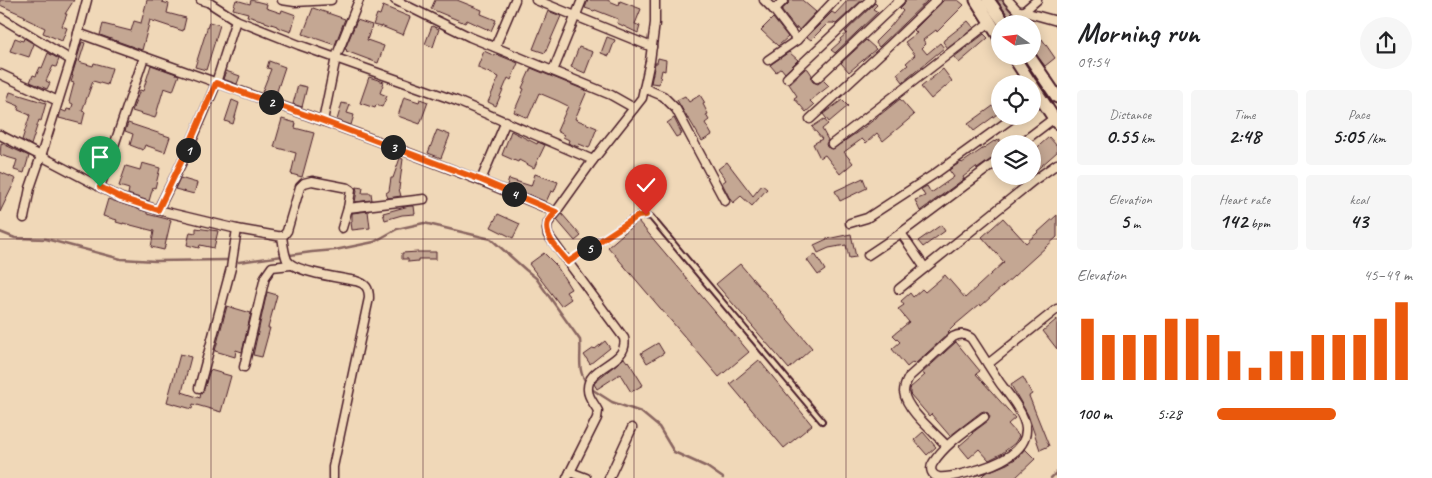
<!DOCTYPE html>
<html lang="en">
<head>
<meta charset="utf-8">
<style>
	:root { --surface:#fff; --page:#f6f6f6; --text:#202124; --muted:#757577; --accent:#ea580c }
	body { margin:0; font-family:Caveat,sans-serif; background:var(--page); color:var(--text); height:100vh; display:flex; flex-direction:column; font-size:19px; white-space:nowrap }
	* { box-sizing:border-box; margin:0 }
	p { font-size:16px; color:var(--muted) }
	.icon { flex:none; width:28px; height:28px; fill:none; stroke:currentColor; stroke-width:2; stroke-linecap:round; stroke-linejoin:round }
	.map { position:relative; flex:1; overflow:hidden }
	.panel { display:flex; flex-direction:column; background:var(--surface); width:375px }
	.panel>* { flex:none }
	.needle { width:32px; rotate:284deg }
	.fabs { position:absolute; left:991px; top:15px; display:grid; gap:10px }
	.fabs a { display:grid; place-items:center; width:50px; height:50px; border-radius:50%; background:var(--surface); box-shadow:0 2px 12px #0003; font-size:25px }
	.pin { position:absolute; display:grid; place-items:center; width:42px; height:42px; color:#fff; margin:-51px -21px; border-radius:50% 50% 50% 0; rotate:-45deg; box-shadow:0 0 5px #0007 }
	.pin .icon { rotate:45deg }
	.km { position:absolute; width:25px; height:25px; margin:-12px; border-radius:50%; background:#222; color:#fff; font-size:14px; line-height:25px; text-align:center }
	.round { display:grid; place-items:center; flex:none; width:52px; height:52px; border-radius:26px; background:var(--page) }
	.overview { display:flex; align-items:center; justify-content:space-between; height:85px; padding:0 20px }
	h1 { font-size:28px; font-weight:800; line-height:38px }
	.metrics { display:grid; grid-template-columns:repeat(3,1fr); gap:8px; height:85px; padding:5px 20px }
	.metrics div { display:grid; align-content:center; border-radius:5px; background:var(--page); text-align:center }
	.metrics b { font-size:21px; font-weight:800 }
	.metrics small { font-size:14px; font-weight:400 }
	.metrics p { font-size:14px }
	.chart { height:140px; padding:10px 20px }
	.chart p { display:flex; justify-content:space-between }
	.chart svg { width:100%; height:90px; margin-top:5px; stroke:var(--accent); stroke-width:6 }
	ul { padding:0 20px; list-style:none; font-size:16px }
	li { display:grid; grid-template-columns:80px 60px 1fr; align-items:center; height:38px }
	li i { height:12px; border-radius:6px; background:var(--accent) }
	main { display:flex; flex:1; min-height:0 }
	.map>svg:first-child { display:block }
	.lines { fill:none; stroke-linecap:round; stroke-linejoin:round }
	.stream { stroke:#896560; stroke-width:2.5 }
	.building { fill:#c4a793; stroke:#4a1f2b }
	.lane-casing { stroke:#4a1f2b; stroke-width:8 }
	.street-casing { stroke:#4a1f2b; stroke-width:11 }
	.secondary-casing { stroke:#4a1f2b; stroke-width:15 }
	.lane { stroke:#f0d8b8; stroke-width:4 }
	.street { stroke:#f0d8b8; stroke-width:8 }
	.secondary { stroke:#f0d8b8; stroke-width:11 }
	.route-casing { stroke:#fff; stroke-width:10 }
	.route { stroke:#ea580c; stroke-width:6 }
	.grid { fill:none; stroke:#4a1f2b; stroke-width:1; stroke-opacity:0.55 }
</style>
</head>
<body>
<main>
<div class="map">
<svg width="1057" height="478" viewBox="0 0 1057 478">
	<rect width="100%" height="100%" fill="#f0d8b8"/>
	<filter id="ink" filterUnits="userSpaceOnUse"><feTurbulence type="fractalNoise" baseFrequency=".02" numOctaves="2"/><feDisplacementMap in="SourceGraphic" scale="10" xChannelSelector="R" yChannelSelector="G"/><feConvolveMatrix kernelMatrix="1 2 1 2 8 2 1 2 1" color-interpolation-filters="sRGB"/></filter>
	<g filter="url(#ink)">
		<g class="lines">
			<g class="stream">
				<polyline points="0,232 15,238 46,239 121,259 155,261 227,260"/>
				<path d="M239,262L312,252L335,250L374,242L397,229L424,223L491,239L526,270L536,278L580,340C582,355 576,370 587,383"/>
				<polyline points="590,388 612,402 641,412 659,427 674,452 707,467 723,478"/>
				<polyline points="1051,478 1057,472"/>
			</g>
		</g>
		<g class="building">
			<polygon points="0,0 74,0 65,14 67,14 62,26 67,28 62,41 43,33 45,28 24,18 25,16 0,5"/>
			<polygon points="147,0 163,0 162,2 169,4 167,13 186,18 183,31 150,20 142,50 100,35 103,24 131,31 134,21 141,23"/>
			<polygon points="236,0 250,4 251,0 267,4 266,8 281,13 282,10 296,15 291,32 277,27 277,26 265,22 265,21 247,16 248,13 233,9"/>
			<polygon points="435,0 457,0 482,10 481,14 496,20 491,31 467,20 465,23 431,9"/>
			<polygon points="588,0 607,0 619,5 620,1 641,9 635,24 640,26 638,33 617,23 618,19 595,10 594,11 585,8"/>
			<polygon points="790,0 802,0 816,12 799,30 797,27 796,29 781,10 788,4"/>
			<polygon points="848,0 862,0 836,24 833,23 828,23 811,40 807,37 832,12 835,14"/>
			<polygon points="906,0 928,0 879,47 875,42 890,27 903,11 900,8 904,4"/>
			<polygon points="944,0 958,0 964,5 937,32 936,30 923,40 926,44 922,48 927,54 940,43 944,48 903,82 897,74 908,65 906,63 915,55 905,42 917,33 914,30"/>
			<polygon points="997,0 1002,0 1004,4 1013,14 1017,16 1023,24 1012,24 1011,20"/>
			<polygon points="875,3 877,5 873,9 878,12 835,53 831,50 841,41 840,39 847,33 845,32"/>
			<polygon points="383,6 410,17 403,35 381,26 381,27 373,25 377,14 380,15"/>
			<polygon points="313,8 345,19 335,45 303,34"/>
			<polygon points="548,11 561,16 545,53 533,49"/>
			<polygon points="773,18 788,37 778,46 761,30"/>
			<polygon points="357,20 372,25 367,40 384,46 378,63 346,51 347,50 345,49"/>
			<polygon points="968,21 974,28 948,48 943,42 944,40"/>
			<polygon points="209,22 220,25 206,70 195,67"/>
			<polygon points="432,26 439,29 433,47 425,44"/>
			<polygon points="984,34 988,38 959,63 954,57"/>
			<polygon points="607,37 615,40 609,56 601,53"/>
			<polygon points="15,38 23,41 24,38 34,44 29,57 10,51"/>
			<polygon points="1042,39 1055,58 1045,66 1032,49 1032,46"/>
			<polygon points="866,40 876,49 849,72 841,63"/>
			<polygon points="82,42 85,43 79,62 93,66 94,63 112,68 107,85 93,81 82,111 85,112 82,124 59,118 61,110 66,112 67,109 71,110 73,104 69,102 74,83 71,82 73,76 72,75"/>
			<polygon points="579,47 593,52 585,73 571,67"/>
			<polygon points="484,51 495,56 496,54 518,63 511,80 508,78 496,106 488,102 499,77 478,68 478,66"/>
			<polygon points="789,52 798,60 785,73 781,68 776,72 770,65"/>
			<polygon points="48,53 59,59 56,67 53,66 46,81 50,83 47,89 30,82 33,75 36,76 40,67 42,68"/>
			<polygon points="658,58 666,60 665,71 662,70 659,84 651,83 655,63 657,63"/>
			<polygon points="269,61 285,67 275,97 262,92 271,69 267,68"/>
			<polygon points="151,65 179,75 173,91 164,88 155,118 132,111 140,90 143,91"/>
			<polygon points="531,68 587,91 575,119 597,128 589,148 579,144 578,147 568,143 569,140 563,137 564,135 557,131 568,106 558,101 539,93 528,118 514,112 524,89 522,88"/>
			<polygon points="806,68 808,69 812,75 811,79 813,82 818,84 823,80 829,86 810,101 814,105 806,112 794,98 797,96 789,84"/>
			<polygon points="943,69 952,81 931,99 921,87"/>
			<polygon points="226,71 240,76 237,84 223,79"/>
			<polygon points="369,77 384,82 380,93 387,96 382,107 376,105 375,108 360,103"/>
			<polygon points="298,85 307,87 302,107 293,104"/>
			<polygon points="10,92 46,103 41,121 39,120 31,145 22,140 30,115 18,110 19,106 7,101"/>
			<polygon points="700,95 705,103 703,104 708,114 706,115 709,120 705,123 712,135 702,141 689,119 688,119 677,100 685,96 689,102"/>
			<polygon points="404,97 419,102 420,99 428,102 420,124 398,116"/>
			<polygon points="900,99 914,115 883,141 877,133 866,143 862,139 844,152 853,163 840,174 825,155 820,158 813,144 822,139 812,127 824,119 828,124 822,129 828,140 826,144 827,147 833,149 862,129"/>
			<polygon points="232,100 239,103 233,124 225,121"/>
			<polygon points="842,100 848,106 829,122 823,114"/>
			<polygon points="1000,101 1000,112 974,131 968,124"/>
			<polygon points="342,103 350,105 347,113 354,115 351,125 337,120"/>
			<polygon points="674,118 682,134 676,137 667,123"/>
			<polygon points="282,119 296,123 295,128 314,133 302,177 291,174 296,153 274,147"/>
			<polygon points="128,123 170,137 165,152 145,145 143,150 130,145 133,134 125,131"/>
			<polygon points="437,130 450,135 441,158 428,153"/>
			<polygon points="511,131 537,144 538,142 545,145 534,168 519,160 518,162 502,155"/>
			<polygon points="1049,137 1057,146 1057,152 1032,174 1032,152"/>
			<polygon points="1000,139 1000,153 977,169 976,167 963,177 964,179 920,211 915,200 925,196 921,189 927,186 931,193 954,177 949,170 961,162 962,163 994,141 995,142"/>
			<polygon points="1,143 29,156 24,173 14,170 17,160 0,155"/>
			<polygon points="90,152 100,155 96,167 87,165"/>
			<polygon points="400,158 403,159 399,189 401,196 388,198 386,193 389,191 391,178 393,178"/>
			<polygon points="727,162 753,196 762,185 767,189 752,206 741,196 733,203 730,199 722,183 726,180 718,169"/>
			<polygon points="142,163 160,168 155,188 153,187 149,201 128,194 129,189 119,186 126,166 140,170"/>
			<polygon points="0,172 16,179 0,212"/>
			<polygon points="535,174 558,182 554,192 551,191 546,202 507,185 509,179 531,186"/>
			<polygon points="180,178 197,183 194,194 175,189"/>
			<polygon points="863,178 867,188 840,201 835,191"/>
			<polygon points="356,187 363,188 362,193 371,193 372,200 355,202 357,191"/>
			<polygon points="108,199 147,212 147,214 171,220 164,250 151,247 154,231 123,223 123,224 116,222 117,220 103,216"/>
			<polygon points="409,206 414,206 415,214 402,215 385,220 383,213"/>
			<polygon points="368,211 370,228 352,230 351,222 352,222 352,213"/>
			<polygon points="498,214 520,224 513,238 491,227"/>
			<polygon points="562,214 581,236 575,241 557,220"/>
			<polygon points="1057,215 1057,237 981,306 980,304 955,325 948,332 949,333 915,364 913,362 907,367 892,349 900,342 893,335 909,322 898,309 904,305 901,301 910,293 913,297 922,289 925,292 945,275 965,298 1004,262 982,237 1003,218 1026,243"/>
			<polygon points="638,221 749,352 719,377 608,247"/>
			<polygon points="941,225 945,231 923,247 918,241"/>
			<polygon points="196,228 218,231 214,248 200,245 199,248 187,245 190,232 196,233"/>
			<polygon points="851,234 856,257 849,258 846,245 829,248 818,253 814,245 827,239"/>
			<polygon points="418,252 436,252 436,259 418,259 418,261 408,262 408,259 402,259 402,253"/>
			<polygon points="544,253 556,265 571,289 566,292 571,299 561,306 529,264"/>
			<polygon points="815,254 825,270 818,275 807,260"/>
			<polygon points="740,264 812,348 789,369 716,284"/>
			<polygon points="267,292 277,295 268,328 270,328 262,357 253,355"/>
			<polygon points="227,306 251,313 242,352 236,350 235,357 215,351"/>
			<polygon points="1057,319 1057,349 1043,331"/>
			<polygon points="605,341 610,348 590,364 584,355 594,348 595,349"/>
			<polygon points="956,342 980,371 976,374 1015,418 1008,424 1019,436 1015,443 1001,454 989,460 979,449 969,458 959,446 973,434 972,433 988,421 990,417 988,413 984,411 981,412 950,436 931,414 929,416 910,394 910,388 925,375 922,373"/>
			<polygon points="658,343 664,353 647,363 641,353"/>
			<polygon points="180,354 191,357 182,392 200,398 201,393 204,389 210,370 231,376 221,412 193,404 192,409 167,402"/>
			<polygon points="624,358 627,362 628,361 643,385 631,392 620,374 597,389 594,384 598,379"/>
			<polygon points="759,360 812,425 784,448 730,384"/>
			<polygon points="1023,377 1032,394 1029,396 1049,446 1040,450 1028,415 1011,385"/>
			<polygon points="923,432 936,447 927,455 914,440"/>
			<polygon points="1025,449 1035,459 1015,478 980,478 985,473 1007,464 1017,458"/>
		</g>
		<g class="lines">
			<g class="lane-casing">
				<polyline id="lane" points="569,262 637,216 641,215 651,217 822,421"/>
			</g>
			<g class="street-casing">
				<g id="street">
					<polyline points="87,0 71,60 41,156 121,198 158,210 237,229 231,268 199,388"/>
					<polyline points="201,0 208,2 236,20 299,45 457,101 593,160"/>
					<polyline points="282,0 295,2 331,0"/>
					<polyline points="395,0 470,37 611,95 634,108"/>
					<polyline points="536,0 652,47"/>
					<polyline points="764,0 774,10 797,40"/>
					<polyline points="1008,0 1017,10 1057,21"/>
					<polyline points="774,10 784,0"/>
					<polyline points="1023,12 1037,0"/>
					<polyline points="0,17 71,60"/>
					<path d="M78,33C238,91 399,145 556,212"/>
					<polyline points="495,47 515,0"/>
					<polyline points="768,60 797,40 835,0"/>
					<polyline points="553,71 582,0"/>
					<polyline points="0,74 58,101"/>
					<polyline points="787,78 870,0"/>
					<polyline points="817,78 900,0"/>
					<polyline points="644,88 663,96 676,109 725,201"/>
					<polyline points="1032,104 1041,98"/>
					<polyline points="810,119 891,44 937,0"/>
					<polyline points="323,121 336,57 359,0"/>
					<polyline points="0,135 41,156 30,188 24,218"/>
					<polyline points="832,144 990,22"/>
					<polyline points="1020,144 1053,119"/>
					<polyline points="481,180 506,121"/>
					<polyline points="100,187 144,57"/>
					<polyline points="348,208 424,199"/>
					<polyline points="158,210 187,152 214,89 236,20"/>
					<polyline points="850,223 867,218 936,173 1015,116"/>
					<path d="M237,229L277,236C282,237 284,236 287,231L300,187L304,183L312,181L348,188L351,190L348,208L342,228"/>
					<polyline points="901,233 925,268"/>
					<path d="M282,236C283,243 284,253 287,260C293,272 342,278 356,281C366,284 369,288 369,298L333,467V478"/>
					<polyline points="868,255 901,233 1000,159"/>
					<polyline points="899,289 1033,181 1057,164"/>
					<polyline points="988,364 1057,309"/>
					<polyline points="244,367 265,277 272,267 291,265"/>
					<path d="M947,446C935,433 906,410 904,392C904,386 906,382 909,377L953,337C960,333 965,334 971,338C981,353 990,368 1000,383C1009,395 1025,414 1026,429C1027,456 986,468 966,473C957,475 948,478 939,477C932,476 929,469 933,463C945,444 967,430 984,417"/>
					<polyline points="570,472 586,478"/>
					<path d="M567,478L597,418L598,411C595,404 588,398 588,390C586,365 630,364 624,338L548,235L547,229L548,223L593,160L642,98L650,61L655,23V0"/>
					<polyline points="609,478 632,428"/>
				</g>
			</g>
			<g class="secondary-casing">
				<g id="secondary">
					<polyline points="976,0 1000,38"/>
					<polyline points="988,0 1005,24"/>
					<polyline points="1013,56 1031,84"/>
					<polyline points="1029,56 1057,97"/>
					<polyline points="1032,85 1057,123"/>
				</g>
			</g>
			<use href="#lane" class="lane"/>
			<use href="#street" class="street"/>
			<use href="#secondary" class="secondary"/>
		</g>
	</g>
	<g class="lines" filter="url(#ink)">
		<g class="route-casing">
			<path id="route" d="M100,187L121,198L158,210L186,152L216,83L323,121L481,180L556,212C553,215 550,219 548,222C543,236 560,252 568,262L638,216L646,215"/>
		</g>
		<use href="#route" class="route"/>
	</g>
	<path class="grid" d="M211,0V478M423,0V478M634,0V478M846,0V478M0,239H1057"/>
</svg>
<div class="fabs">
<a><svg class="needle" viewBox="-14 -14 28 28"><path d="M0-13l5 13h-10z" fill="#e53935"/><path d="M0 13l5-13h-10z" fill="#757577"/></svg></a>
<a><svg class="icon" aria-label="locate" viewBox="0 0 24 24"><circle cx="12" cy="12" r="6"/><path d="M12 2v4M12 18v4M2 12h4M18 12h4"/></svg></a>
<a><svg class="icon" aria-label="layers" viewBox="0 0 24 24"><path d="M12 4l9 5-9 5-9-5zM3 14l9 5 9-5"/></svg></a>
</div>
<div class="pin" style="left:100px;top:187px;background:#1e9e55"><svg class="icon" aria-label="arrive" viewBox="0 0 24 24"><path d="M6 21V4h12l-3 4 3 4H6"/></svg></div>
<div class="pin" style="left:646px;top:215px;background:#d93025"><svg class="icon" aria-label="check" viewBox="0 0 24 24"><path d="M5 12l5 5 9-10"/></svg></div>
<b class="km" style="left:188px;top:150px">1</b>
<b class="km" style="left:271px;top:102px">2</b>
<b class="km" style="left:393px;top:147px">3</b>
<b class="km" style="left:514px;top:194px">4</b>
<b class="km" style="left:589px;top:248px">5</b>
</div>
<section class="panel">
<div class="overview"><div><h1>Morning run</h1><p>09:54</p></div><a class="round"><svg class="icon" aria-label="share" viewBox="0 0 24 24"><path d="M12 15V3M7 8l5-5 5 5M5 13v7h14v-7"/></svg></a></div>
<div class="metrics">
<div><p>Distance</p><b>0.55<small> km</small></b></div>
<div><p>Time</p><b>2:48</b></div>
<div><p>Pace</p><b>5:05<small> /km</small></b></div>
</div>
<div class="metrics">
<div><p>Elevation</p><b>5<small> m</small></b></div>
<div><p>Heart rate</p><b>142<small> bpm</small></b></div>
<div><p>kcal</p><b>43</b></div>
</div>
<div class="chart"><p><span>Elevation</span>45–49 m</p>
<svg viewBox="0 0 160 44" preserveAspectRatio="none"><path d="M5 44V14M15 44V22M25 44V22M35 44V22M45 44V14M55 44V14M65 44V22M75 44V30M85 44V38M95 44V30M105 44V30M115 44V22M125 44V22M135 44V22M145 44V14M155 44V6"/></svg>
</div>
<ul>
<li><b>100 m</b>5:28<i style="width:61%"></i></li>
</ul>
</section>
</main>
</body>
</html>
